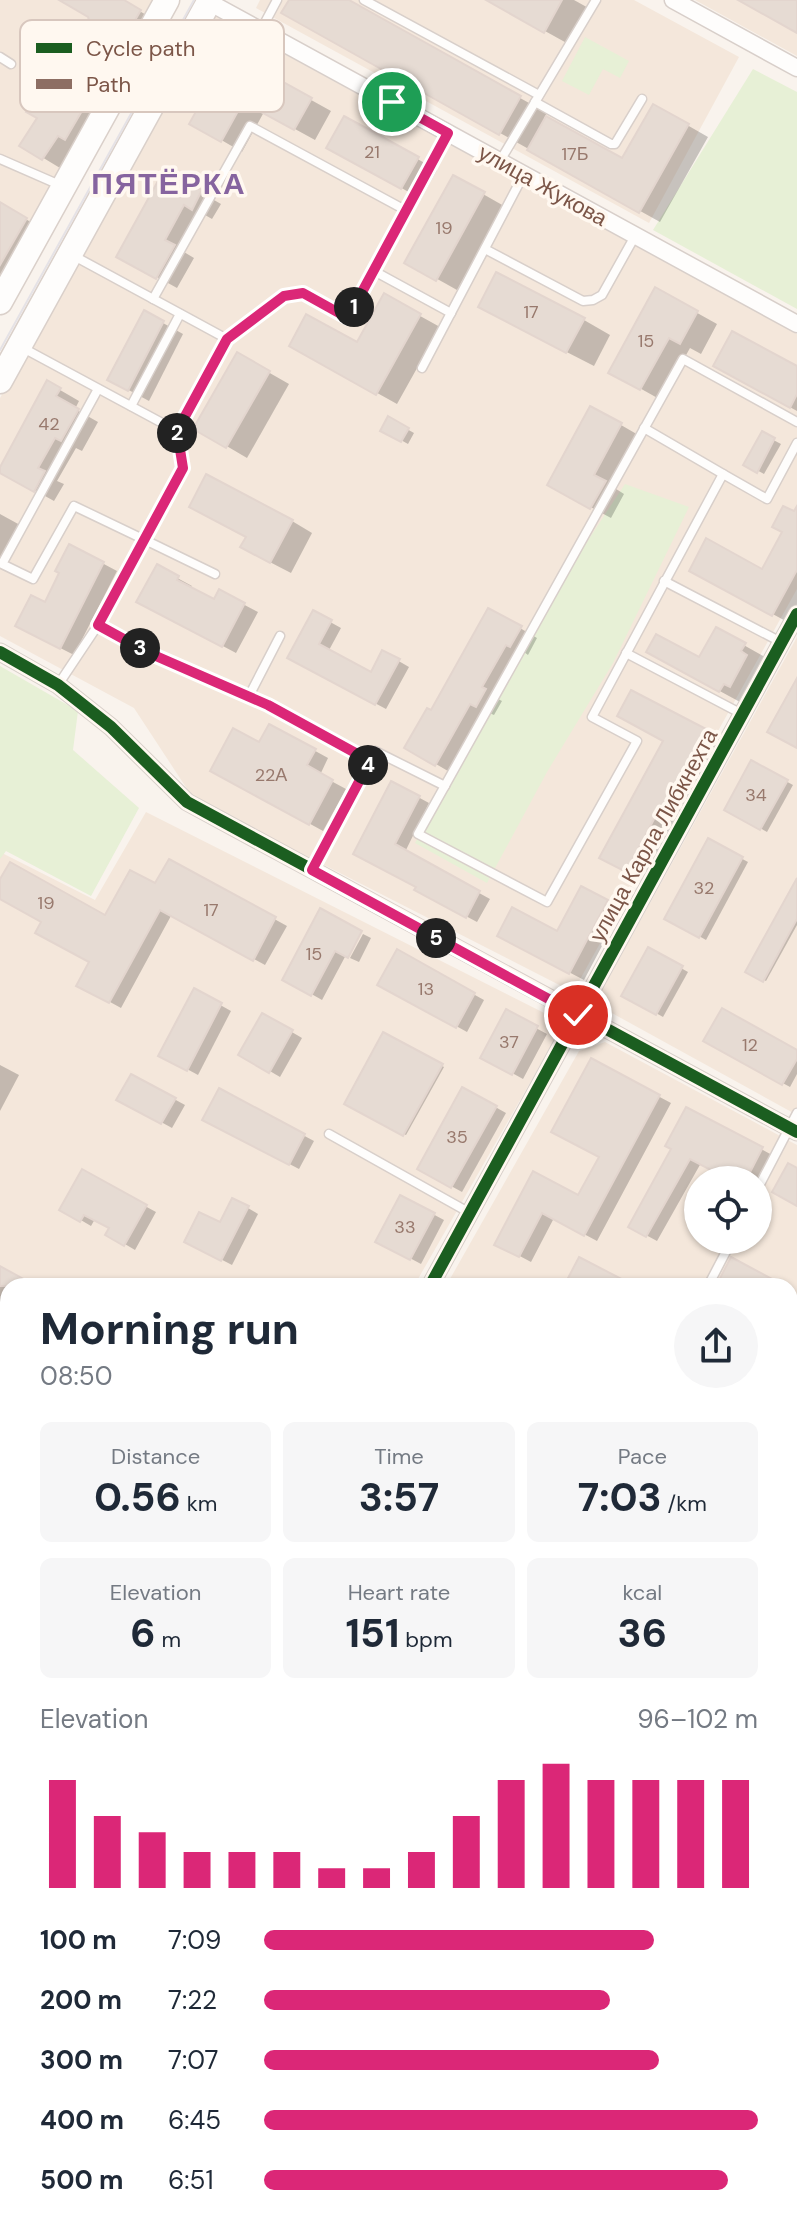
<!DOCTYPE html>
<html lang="en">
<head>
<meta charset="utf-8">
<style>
	:root { --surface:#fff; --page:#f6f6f7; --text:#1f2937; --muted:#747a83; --accent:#db2777 }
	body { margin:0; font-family:"DM Sans",sans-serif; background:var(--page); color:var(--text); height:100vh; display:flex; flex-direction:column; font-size:30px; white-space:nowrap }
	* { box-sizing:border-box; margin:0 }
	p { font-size:26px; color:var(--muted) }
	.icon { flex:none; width:44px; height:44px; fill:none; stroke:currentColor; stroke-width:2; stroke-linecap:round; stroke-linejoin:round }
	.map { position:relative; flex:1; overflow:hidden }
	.sheet { position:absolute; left:0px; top:1278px; width:798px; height:950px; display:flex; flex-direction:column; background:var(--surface); border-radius:24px 24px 0 0; box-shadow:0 2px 6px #0004 }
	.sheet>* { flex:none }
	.tools { position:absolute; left:684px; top:1166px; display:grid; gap:16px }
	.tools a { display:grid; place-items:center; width:88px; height:88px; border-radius:50%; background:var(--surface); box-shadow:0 2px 6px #0004; font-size:40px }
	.pin { position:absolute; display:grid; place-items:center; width:68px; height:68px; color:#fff; margin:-34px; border:4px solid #fff; border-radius:50%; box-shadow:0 2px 8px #0007 }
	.km { position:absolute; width:40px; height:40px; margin:-20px; border-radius:50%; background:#222; color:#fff; font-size:22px; line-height:40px; text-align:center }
	.round { display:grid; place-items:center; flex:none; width:84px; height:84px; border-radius:42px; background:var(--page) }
	.summary { display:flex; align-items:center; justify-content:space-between; height:136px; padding:0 40px }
	h1 { font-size:44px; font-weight:700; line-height:60px }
	.metrics { display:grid; grid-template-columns:repeat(3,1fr); gap:12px; height:136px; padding:8px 40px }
	.metrics div { display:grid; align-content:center; border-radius:12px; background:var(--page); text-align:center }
	.metrics b { font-size:40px; font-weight:700 }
	.metrics small { font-size:22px; font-weight:400 }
	.metrics p { font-size:22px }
	.chart { height:224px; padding:16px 40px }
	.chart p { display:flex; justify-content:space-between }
	.chart svg { width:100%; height:144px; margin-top:8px; stroke:var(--accent); stroke-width:6 }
	ul { padding:0 40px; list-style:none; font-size:26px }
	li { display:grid; grid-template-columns:128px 96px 1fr; align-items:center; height:60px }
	li i { height:20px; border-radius:10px; background:var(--accent) }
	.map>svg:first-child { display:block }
	.residential { fill:#f4e7db; fill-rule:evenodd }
	.green { fill:#e7f0d6 }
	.shadow { fill:#0003 }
	.building { fill:#e6dbd3; stroke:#e3d5ce; stroke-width:2 }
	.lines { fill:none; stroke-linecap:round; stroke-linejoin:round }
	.service-casing { stroke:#d8cfca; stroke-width:11 }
	.minor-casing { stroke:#d8cfca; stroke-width:19 }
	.secondary-casing { stroke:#dad0ca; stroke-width:27 }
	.service { stroke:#fefdfc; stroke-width:8 }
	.minor { stroke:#fefdfc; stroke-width:16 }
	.secondary { stroke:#fefdfc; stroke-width:24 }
	.tram { stroke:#e5e2e6; stroke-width:2 }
	.quiet { stroke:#8d6e63; stroke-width:10; stroke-dasharray:20 10; stroke-linecap:butt }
	.cycleway-casing { stroke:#fff8f0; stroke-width:17 }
	.cycleway { stroke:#1b5e20; stroke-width:12 }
	.route-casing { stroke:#fff; stroke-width:16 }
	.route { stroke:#db2777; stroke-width:10 }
	.labels { text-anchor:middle; stroke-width:7; stroke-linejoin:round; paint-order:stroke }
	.number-label { font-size:18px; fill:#98796d }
	.street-label { font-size:22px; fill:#7c5648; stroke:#fff8f0 }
	.district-label { font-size:30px; font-weight:bold; letter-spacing:2px; fill:#86649f; stroke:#fff8f0 }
	.key { fill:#fff8f0; stroke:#d8c7be; stroke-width:2 }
	.key-label { font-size:22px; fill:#7c5648 }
</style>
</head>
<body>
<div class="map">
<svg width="797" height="2227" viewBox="0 0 797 2227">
	<rect width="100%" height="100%" fill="#f9f3ed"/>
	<g class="residential">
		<polygon points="0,0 161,0 0,291"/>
		<polygon points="260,0 634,0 739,57 649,223 256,8"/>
		<polygon points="695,0 797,0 797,56"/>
		<polygon points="211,14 797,334 797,589 573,992 193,798 134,708 0,636 0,398"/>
		<polygon points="797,637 797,1115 610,1012 599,1002 602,990"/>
		<polygon points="146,812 564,1023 414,1286 8,1286 8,1540 0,1536 0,852 95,900"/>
		<path d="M605,1042L797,1145V1826L790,1839V1286H446L579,1051ZM698,1180H758V1240H698Z"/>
		<polygon points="0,1561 8,1565 8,2014 0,2029"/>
		<polygon points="8,2068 8,2220 574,2220 570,2227 0,2227 0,2083"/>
	</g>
	<g class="green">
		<polygon points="585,37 629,61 620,78 603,69 589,95 562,81"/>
		<polygon points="753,69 797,92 797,309 653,230"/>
		<polygon points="625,484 689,507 613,663 547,772 487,883 415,843 548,601"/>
		<polygon points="0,666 78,711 73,750 139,808 91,896 6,851 0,859"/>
		<polygon points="617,2220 728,2220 724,2227 613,2227"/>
	</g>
	<g class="shadow">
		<polygon points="63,0 120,0 157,21 60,168 22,145 47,108 94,27 90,16"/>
		<polygon points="291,0 345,0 547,113 544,118 623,161 654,106 708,137 660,222 284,13"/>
		<polygon points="489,0 574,0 592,10 572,46"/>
		<polygon points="230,55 331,111 315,140 264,112 242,152 192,123"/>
		<polygon points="345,118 437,170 421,199 329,147"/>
		<polygon points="165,172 221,204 212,219 205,215 184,252 194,258 177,288 119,256"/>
		<polygon points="453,177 504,206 457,290 407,262"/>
		<polygon points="0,204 46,231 0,310"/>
		<polygon points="656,290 717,324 701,354 690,348 661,400 611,372"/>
		<polygon points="384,296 440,327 397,404 291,345 358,345"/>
		<polygon points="584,320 610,335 594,366 508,322"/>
		<polygon points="163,323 183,334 149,401 110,380"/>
		<polygon points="238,355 289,384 247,458 196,428"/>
		<polygon points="797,369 797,411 735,377"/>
		<polygon points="48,383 79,401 75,409 98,422 82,451 76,448 57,481 64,484 54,501 0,471"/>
		<polygon points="389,419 414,433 408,444 383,430"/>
		<polygon points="621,425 640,436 613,487 624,494 611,518 570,496"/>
		<polygon points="762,434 781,444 764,474 746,464"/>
		<polygon points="0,514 20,525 0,563"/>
		<polygon points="797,515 797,618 793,625 711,581 763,572 785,532"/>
		<polygon points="292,521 312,533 291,573 262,558"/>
		<polygon points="70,546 117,571 74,655 31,633 62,573"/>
		<polygon points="157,567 192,586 190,589 215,602 220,592 258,612 236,653 153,609"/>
		<polygon points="489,610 537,638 528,655 524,652 498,699 502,701 494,715 487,712 453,774 407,747 432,713"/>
		<polygon points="314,613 341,628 328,652 371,674 383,652 409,667 386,709 290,658"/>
		<polygon points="717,630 765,657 760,664 766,668 751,697 744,693 740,702 668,663 700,660"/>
		<polygon points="270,726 328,758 320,775 346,789 323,831 212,770 260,745"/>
		<polygon points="705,731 725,742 647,882 621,868"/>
		<polygon points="752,763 793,785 767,832 727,809"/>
		<polygon points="392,783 429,803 405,852 490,899 477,922 417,890 418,887 365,859"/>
		<polygon points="709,841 748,862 706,940 667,918"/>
		<polygon points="169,861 287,926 265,965 172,914 121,1008 79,985 91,962 44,922 0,897 0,883 106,918 156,886"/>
		<polygon points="582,888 621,910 584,980 513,943 558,933"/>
		<polygon points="797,893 797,925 766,981 748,971"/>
		<polygon points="321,911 346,955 322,1000 285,979"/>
		<polygon points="363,934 371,938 359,962 350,958"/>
		<polygon points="649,950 688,972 663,1017 624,995"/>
		<polygon points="397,952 484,1000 467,1032 380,984"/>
		<polygon points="195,991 231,1011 198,1075 161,1055"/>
		<polygon points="506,1012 547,1034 523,1079 483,1057"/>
		<polygon points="263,1015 302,1038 280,1077 241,1054"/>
		<polygon points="384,1035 444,1067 406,1135 347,1103"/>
		<polygon points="706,1041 797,1052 797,1074 790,1087"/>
		<polygon points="592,1061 671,1103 597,1241 554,1218 531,1262 497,1244 534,1174 579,1197 601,1157"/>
		<polygon points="0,1065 19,1075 0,1111"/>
		<polygon points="132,1076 185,1105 172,1128 119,1099"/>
		<polygon points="463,1089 506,1113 462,1192 420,1169"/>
		<polygon points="220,1091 314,1141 299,1169 215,1125"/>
		<polygon points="687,1109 772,1155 758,1180 733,1180 701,1163 657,1241 631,1227 674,1149"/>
		<polygon points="82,1172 156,1212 135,1250 108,1234 111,1227 95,1219 91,1226 62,1209"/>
		<polygon points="401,1197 444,1220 421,1264 378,1241"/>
		<polygon points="248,1208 258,1214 232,1265 197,1247 221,1225"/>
		<polygon points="0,1269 32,1286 8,1286 8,1314 0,1309"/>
		<polygon points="359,1279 372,1286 356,1286"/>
		<polygon points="796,1313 797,1341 790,1354 790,1325"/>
		<polygon points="4,1468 8,1470 8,1523 0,1519 0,1476"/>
		<polygon points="795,1486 797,1487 797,1595 794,1600 790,1598 790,1495"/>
		<polygon points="790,1693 797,1697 797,1821 790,1834"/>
		<polygon points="0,2054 8,2059 8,2064 0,2079"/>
		<polygon points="0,2178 8,2183 8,2220 47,2220 43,2227 0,2227"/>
		<polygon points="203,2220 211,2220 223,2227 199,2227"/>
		<polygon points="410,2220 474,2220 470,2227 406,2227"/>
		<polygon points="512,2220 595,2220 591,2227 508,2227"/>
	</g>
	<g class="building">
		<polygon points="59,0 124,0 141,10 65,140 58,136 42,160 19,146 37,118 26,112 34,99 46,106 91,27 88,17"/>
		<polygon points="289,0 349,0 521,96 499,135 281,13"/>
		<polygon points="486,0 562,0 544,33"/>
		<polygon points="738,0 797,0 797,33"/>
		<polygon points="229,52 312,98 294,130 243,102 221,142 189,124"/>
		<polygon points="653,104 689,124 639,213 527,150 546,116 622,158"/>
		<polygon points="344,116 419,157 401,189 326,148"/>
		<polygon points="164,170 202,190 192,210 184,205 165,240 175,245 156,279 116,257"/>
		<polygon points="453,175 485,192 436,281 404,263"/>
		<polygon points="0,202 27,218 0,265"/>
		<polygon points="496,272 585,318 566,353 478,307"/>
		<polygon points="655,287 698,311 680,344 669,338 640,390 608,373"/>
		<polygon points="384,293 421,314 376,395 289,346 306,314 357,342"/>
		<polygon points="144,310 164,321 128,391 107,380"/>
		<polygon points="732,331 797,366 797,394 790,408 713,366"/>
		<polygon points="237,352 270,371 226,448 193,429"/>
		<polygon points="47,380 61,388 56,396 79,409 61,441 55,438 38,468 45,471 34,492 0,473 0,467"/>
		<polygon points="590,406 622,423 594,475 606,481 590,509 547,485"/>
		<polygon points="388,416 409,428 401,442 380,431"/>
		<polygon points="762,431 775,438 757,473 743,465"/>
		<polygon points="206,474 293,520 270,563 240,547 246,537 189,507"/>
		<polygon points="783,506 794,511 797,506 797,570 772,616 689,571 706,538 762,569 782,532 772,527"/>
		<polygon points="69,544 104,562 60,649 15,626 31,595 45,602 59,573 55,571"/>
		<polygon points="157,564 179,576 177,580 214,599 219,589 245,603 222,647 136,602"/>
		<polygon points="488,608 522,626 510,647 506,645 482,687 486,689 476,707 470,704 435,766 404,748 427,708 431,710"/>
		<polygon points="313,610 332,620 319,644 371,672 382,650 400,659 375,705 287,658"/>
		<polygon points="716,627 746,643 741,651 747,655 730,687 724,684 719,692 646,652 656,634 699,657"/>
		<polygon points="797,678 797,748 767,732"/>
		<polygon points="631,690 706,729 664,808 661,806 626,872 599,858 663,741 617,716"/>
		<polygon points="269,724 316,749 307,765 333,780 309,825 210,771 233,728 259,742"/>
		<polygon points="751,760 788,780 760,830 724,810"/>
		<polygon points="391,781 420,796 395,844 480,891 466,918 414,890 416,887 353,854"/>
		<polygon points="708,838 743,857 699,938 664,919"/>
		<polygon points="169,859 276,917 253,961 160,910 109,1003 76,986 89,962 35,933 41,922 0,899 0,879 10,862 105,915 130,870 155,883"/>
		<polygon points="797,878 797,919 763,982 745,972"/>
		<polygon points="581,886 608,900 569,974 497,936 512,907 557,931"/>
		<polygon points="320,908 362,931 348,958 335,951 311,996 282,980"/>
		<polygon points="648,947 683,966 656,1015 621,996"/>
		<polygon points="397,949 475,993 456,1028 377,985"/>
		<polygon points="194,988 222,1003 187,1071 158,1056"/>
		<polygon points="722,1008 797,1050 797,1059 782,1085 703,1041"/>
		<polygon points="506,1009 538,1026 512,1075 480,1058"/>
		<polygon points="262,1013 293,1030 269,1073 238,1055"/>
		<polygon points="383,1032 443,1064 403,1136 344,1104"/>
		<polygon points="591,1058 660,1095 584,1236 542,1213 519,1257 494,1245 533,1171 578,1195 599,1157 551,1132"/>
		<polygon points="131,1074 176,1098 161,1124 116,1100"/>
		<polygon points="462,1087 497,1106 451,1188 417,1169"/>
		<polygon points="219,1088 305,1134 289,1165 202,1120"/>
		<polygon points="686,1107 763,1147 746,1180 730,1180 690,1159 646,1237 628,1227 671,1149 665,1146"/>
		<polygon points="788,1163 797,1168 797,1206 772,1192"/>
		<polygon points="82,1169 147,1205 124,1246 105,1235 109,1228 84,1215 80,1222 59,1210"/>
		<polygon points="400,1195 435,1213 410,1260 375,1242"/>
		<polygon points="232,1198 249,1206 221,1261 184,1242 199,1212 220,1222"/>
		<polygon points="579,1257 635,1286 579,1286 567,1280"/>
		<polygon points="731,1257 785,1286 716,1286"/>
		<polygon points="0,1266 36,1286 0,1286"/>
	</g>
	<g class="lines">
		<g class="service-casing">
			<g id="service">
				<polyline points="364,0 539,95"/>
				<polyline points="261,30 277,0"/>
				<polyline points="0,57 11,64"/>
				<polyline points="535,102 611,144 615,144 642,99"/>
				<polyline points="0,159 62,186"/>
				<polyline points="500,161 596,0"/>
				<polyline points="407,211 448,133"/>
				<polyline points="485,249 583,301 593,300 602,295 635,236"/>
				<polyline points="374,271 451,313"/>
				<polyline points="153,299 250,126 407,211 348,318 303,293 284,296 227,339"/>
				<polyline points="23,348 177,431 227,339 74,256"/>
				<polyline points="422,368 524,174"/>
				<polyline points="98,389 2,564 33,579 74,506 145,540 183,468 177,431"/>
				<polyline points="131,406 180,314"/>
				<polyline points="797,422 683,359 418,834 547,902 637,741 592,717 723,474 767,499 797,443"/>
				<polyline points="644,428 723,474"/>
				<polyline points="664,581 781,642"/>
				<polyline points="98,625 145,540 215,574"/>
				<polyline points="626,653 742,714"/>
				<polyline points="58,685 98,625 149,653 268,705 370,761"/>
				<polyline points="249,696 280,636"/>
				<polyline points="312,869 375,751 445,786"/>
				<polyline points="329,1134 470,1213"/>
				<polyline points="758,1188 797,1113"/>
				<polyline points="708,1286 732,1240"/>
				<polyline points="790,1684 797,1672"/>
				<polyline points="8,1847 2,1863 8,1869"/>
			</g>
		</g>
		<g class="minor-casing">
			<g id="minor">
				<polyline points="205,0 797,324"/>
				<polyline points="673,0 797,68"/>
				<polyline points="0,652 58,685 111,727 187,802 797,1132"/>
				<polyline points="430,1286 797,614"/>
				<polyline points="0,1549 8,1553"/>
				<polyline points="0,1615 8,1601"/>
				<polyline points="0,1665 8,1669"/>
				<polyline points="0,1716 8,1701"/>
				<polyline points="790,1858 797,1845"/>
				<polyline points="0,2058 8,2044"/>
				<polyline points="585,2227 589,2220"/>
			</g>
		</g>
		<g class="secondary-casing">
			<g id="secondary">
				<polyline points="0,302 167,0"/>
				<polyline points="0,381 210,0"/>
			</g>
		</g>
		<use href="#service" class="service"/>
		<use href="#minor" class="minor"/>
		<use href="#secondary" class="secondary"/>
		<polyline class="tram" points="0,350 194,0"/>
		<polyline class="quiet" points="790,2004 797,2008"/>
		<g class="cycleway-casing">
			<g id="cycleway">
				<polyline points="0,652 58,685 111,727 187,802 797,1132"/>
				<polyline points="430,1286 797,614"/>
			</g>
		</g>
		<use href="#cycleway" class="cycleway"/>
	</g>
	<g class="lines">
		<g class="route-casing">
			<polyline id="route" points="392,102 448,133 348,318 303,293 284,296 227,339 177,431 183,468 98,625 149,653 268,705 370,761 312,870 578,1015"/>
		</g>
		<use href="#route" class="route"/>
	</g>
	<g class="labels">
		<g class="number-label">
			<text x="372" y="158">21</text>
			<text x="575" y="160">17Б</text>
			<text x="444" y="234">19</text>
			<text x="531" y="318">17</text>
			<text x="646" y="347">15</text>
			<text x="49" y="430">42</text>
			<text x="271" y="781">22А</text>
			<text x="756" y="801">34</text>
			<text x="704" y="894">32</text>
			<text x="46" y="909">19</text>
			<text x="211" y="916">17</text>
			<text x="314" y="960">15</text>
			<text x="426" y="995">13</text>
			<text x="509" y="1048">37</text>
			<text x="750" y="1051">12</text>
			<text x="457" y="1143">35</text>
			<text x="405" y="1233">33</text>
		</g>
		<g class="street-label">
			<text transform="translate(543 185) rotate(29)" y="8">улица Жукова</text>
			<text transform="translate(653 835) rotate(-61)" y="8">улица Карла Либкнехта</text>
		</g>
		<g class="district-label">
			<text x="169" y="194">ПЯТЁРКА</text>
		</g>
	</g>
	<rect x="20" y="20" width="264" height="92" rx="12" class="key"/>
	<rect x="36" y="43" width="36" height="10" fill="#1b5e20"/>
	<rect x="36" y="79" width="36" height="10" fill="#8d6e63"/>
	<g class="key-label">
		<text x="86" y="56">Cycle path</text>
		<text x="86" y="92">Path</text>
	</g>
</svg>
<div class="tools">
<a><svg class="icon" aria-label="locate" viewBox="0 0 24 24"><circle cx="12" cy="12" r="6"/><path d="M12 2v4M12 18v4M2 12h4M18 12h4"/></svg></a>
</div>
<div class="pin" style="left:392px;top:102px;background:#1e9e55"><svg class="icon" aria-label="arrive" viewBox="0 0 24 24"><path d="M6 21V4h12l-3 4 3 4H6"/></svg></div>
<div class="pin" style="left:578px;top:1015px;background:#d93025"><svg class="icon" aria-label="check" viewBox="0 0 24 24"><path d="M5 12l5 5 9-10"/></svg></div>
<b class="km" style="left:354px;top:307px">1</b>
<b class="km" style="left:177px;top:433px">2</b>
<b class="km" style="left:140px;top:648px">3</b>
<b class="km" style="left:368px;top:765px">4</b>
<b class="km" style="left:436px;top:938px">5</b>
<section class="sheet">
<div class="summary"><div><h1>Morning run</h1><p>08:50</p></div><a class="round"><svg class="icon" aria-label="share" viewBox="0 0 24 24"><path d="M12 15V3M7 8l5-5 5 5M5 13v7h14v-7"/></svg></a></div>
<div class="metrics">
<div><p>Distance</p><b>0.56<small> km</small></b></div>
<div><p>Time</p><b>3:57</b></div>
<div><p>Pace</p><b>7:03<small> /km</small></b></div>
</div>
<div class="metrics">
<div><p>Elevation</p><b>6<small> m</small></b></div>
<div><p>Heart rate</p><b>151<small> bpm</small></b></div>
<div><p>kcal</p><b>36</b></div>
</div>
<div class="chart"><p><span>Elevation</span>96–102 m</p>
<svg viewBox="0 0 160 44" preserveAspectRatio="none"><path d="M5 44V11M15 44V22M25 44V27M35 44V33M45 44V33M55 44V33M65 44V38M75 44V38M85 44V33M95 44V22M105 44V11M115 44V6M125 44V11M135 44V11M145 44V11M155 44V11"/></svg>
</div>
<ul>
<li><b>100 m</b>7:09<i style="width:79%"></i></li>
<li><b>200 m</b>7:22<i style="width:70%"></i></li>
<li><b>300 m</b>7:07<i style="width:80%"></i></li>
<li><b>400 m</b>6:45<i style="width:100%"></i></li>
<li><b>500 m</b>6:51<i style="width:94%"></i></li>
</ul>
</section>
</div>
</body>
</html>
